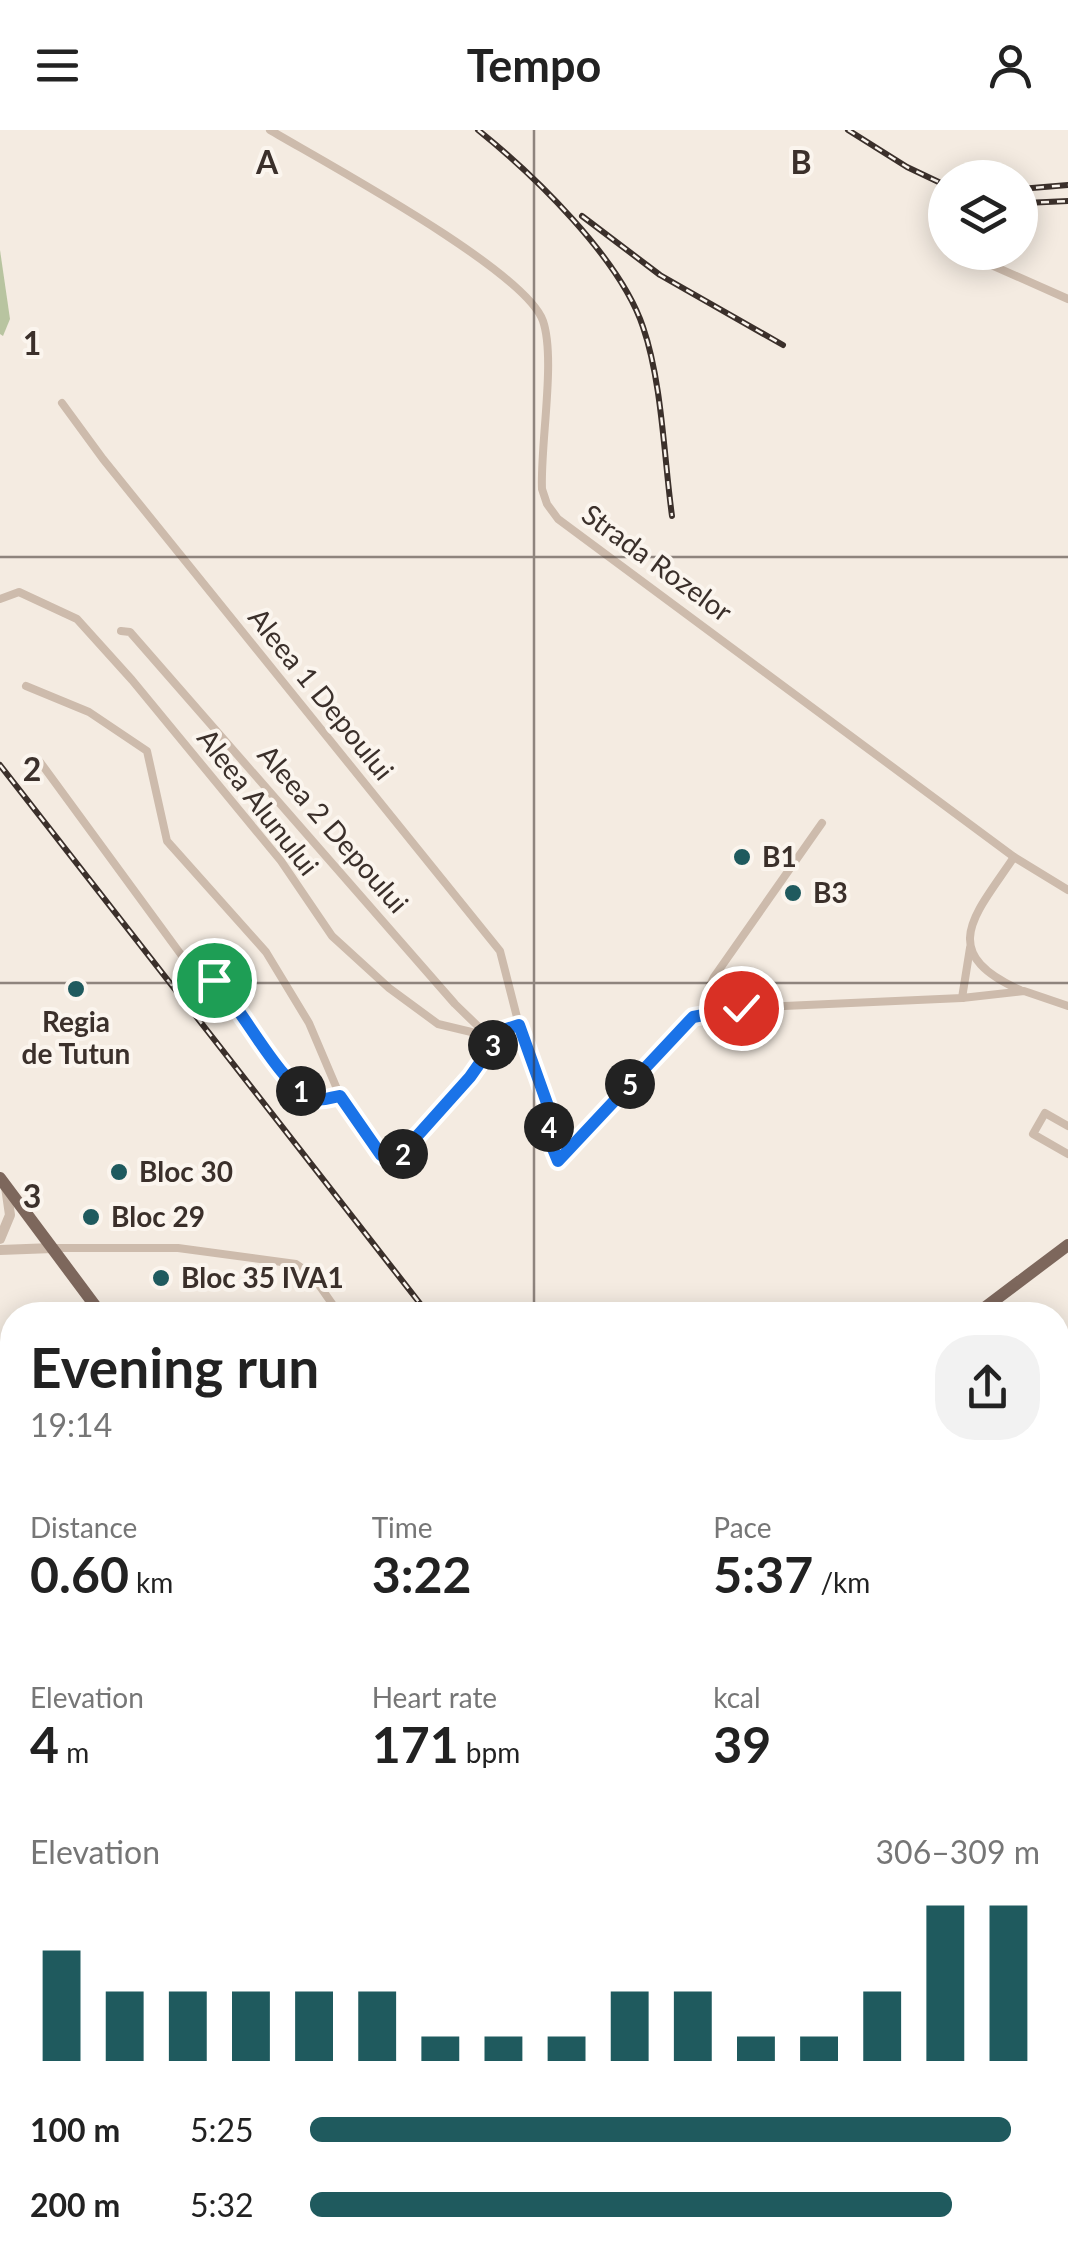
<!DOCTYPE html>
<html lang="en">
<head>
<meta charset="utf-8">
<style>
	:root { --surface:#fff; --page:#f2f2f2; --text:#222; --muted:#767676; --accent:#1f5a5e }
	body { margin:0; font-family:Lato,sans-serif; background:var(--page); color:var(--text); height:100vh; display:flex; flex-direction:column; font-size:38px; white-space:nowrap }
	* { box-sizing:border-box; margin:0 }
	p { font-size:32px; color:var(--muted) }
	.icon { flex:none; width:55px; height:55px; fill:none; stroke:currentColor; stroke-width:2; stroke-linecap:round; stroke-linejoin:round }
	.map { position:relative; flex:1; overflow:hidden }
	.sheet { position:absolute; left:0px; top:1172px; width:1070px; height:962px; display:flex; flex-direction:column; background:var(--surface); border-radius:40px 40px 0 0; box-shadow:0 5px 25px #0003 }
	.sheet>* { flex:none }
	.fabs { position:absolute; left:928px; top:30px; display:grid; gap:20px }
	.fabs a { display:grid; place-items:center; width:110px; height:110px; border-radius:50%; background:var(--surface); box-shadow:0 5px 25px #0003; font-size:50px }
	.pin { position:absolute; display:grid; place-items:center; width:85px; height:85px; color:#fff; margin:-42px; border:5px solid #fff; border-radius:50%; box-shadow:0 2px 10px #0007 }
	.km { position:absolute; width:50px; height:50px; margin:-25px; border-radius:50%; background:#222; color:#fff; font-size:28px; line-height:50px; text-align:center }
	.round { display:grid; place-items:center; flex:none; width:105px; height:105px; border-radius:40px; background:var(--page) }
	.summary { display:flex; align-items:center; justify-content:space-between; height:170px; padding:0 30px }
	h1 { font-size:55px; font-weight:700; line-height:75px }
	.figures { display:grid; grid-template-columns:repeat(3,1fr); gap:15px; height:170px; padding:10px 30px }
	.figures div { display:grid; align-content:center }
	.figures b { font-size:50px; font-weight:700 }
	.figures small { font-size:28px; font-weight:400 }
	.figures p { font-size:28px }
	.chart { height:280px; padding:20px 30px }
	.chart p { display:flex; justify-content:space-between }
	.chart svg { width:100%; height:180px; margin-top:10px; stroke:var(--accent); stroke-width:6 }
	ul { padding:0 30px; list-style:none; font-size:32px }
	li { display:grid; grid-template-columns:160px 120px 1fr; align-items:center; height:75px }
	li i { height:25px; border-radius:12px; background:var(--accent) }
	header { display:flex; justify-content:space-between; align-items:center; height:130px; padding:0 30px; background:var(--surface); font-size:45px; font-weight:700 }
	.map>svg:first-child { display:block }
	.green { fill:#b8c4a0 }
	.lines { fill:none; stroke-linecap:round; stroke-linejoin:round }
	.minor { stroke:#cdbbac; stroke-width:8 }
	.tertiary { stroke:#cdbbac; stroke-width:10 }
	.secondary { stroke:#a18a7d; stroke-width:11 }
	.primary { stroke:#7d675c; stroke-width:12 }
	.rail-casing { stroke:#3b302b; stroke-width:6 }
	.rail { stroke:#fbf5ee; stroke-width:2.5; stroke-dasharray:8; stroke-linecap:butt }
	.route-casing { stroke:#fff; stroke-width:20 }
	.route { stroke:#1a73e8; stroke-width:12 }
	.grid { fill:none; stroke:#3b302b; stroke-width:2.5; stroke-opacity:0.55 }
	.poi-dot { fill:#1f5a5e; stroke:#fbf5ee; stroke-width:4 }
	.labels { text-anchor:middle; stroke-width:8; stroke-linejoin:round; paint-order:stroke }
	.street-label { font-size:28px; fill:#3b302b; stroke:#fbf5ee }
	.poi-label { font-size:28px; font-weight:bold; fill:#3b302b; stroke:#fbf5ee; text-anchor:start }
	.grid-label { font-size:32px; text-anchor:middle; font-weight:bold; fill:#3b302b; stroke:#fbf5ee; stroke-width:8; stroke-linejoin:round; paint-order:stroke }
</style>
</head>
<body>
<header><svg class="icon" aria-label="menu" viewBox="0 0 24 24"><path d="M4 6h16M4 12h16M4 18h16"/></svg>Tempo<svg class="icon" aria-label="person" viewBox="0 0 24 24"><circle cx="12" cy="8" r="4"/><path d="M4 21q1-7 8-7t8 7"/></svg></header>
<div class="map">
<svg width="1068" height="2133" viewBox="0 0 1068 2133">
	<rect width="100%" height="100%" fill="#f4ebe1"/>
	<polygon class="green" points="0,120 10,189 3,206 0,204"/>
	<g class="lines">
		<g class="minor">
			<path d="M270,0C324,32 525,140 543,191C556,229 540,315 542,359L547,374L558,389L1014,727L1068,760"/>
			<polyline points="962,122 1068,169"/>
			<polyline points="62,273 103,329 500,821 519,895 548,976 549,1009 558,1031 693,887 741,878"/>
			<polyline points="0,469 19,462 77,489 132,550 281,731 332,806 389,858 438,894 488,906"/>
			<polyline points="121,501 130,502 455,874 487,905"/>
			<polyline points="26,556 89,582 147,621 167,711 266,822 309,893 340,966 388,1031 393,1033 400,1028 470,947 503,901"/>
			<path d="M40,632L196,845C239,856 261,918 291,950C298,958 305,966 316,969C323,970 332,967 340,966"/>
			<polyline points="822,693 714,847 709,857 722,874 741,878 962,868 1024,861 1068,876"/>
			<path d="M1014,727C976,784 935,822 1020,860"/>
			<polyline points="962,868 970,818"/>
			<polyline points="1068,996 1045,983 1033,1004 1068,1024"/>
			<polyline points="53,1118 178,1118 296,1134 312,1145 340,1185"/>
			<polyline points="0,1382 12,1385"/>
			<polyline points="0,1447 12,1425"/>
			<polyline points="0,1532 12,1535"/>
			<polyline points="0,1651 12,1653"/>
			<polyline points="1058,1805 1068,1822"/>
			<polyline points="0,1811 12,1749"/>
			<polyline points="0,2050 12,2044"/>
			<polyline points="397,2122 403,2133"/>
			<polyline points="588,2122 610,2133"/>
			<polyline points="88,2133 98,2122"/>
			<polyline points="729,2133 746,2122"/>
			<polyline points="821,2133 837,2122"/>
		</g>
		<g class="tertiary">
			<polyline points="0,1109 10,1085 6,1057"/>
			<polyline points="0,1120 53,1118"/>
			<polyline points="0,1859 12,1862"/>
		</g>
		<g class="secondary">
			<polyline points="0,1920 12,1917"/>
			<polyline points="0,1937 12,1932"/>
		</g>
		<g class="primary">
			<polyline points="0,1048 102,1185"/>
			<polyline points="975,1185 1068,1115"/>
			<polyline points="1058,1409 1068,1408"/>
			<polyline points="753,2122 759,2133"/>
			<polyline points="881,2122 888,2133"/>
		</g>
		<g class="rail-casing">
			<g id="rail">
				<path d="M478,0C534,45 620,128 643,197C662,252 664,328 672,386"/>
				<polyline points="848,0 907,37 945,55"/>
				<polyline points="1020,59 1068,55"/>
				<polyline points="1025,73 1068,71"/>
				<polyline points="582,86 660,145 783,215"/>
				<polyline points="0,635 429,1185"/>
				<polyline points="1058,2120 1065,2133"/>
				<polyline points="997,2122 1004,2133"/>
				<polyline points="1035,2122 1041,2133"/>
			</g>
		</g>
		<use href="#rail" class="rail"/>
	</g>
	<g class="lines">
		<g class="route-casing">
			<path id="route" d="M214,850C242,876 282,961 316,969C323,971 332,967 340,966L381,1025L393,1033L470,947L503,900L519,895L548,976L549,1009L558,1031L693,887L741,878"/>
		</g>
		<use href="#route" class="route"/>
	</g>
	<path class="grid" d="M534,0V1185M0,427H1068M0,853H1068M0,1280H12M1058,1280H1068M0,1706H12M1058,1706H1068M534,2122V2133"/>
	<g class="poi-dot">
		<circle cx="742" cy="727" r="10"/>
		<circle cx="793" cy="763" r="10"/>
		<circle cx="76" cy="859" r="10"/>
		<circle cx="119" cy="1042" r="10"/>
		<circle cx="91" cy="1087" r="10"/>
		<circle cx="161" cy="1148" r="10"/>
	</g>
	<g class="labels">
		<g class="street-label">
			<text transform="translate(657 433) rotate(36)" y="10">Strada Rozelor</text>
			<text transform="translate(321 564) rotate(51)" y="10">Aleea 1 Depoului</text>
			<text transform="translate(258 672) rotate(52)" y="10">Aleea Alunului</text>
			<text transform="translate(333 699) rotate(49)" y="10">Aleea 2 Depoului</text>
		</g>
		<g class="poi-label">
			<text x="762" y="737">B1</text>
			<text x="813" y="773">B3</text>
			<text x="76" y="902" text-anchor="middle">Regia<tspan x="76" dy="32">de Tutun</tspan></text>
			<text x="139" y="1052">Bloc 30</text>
			<text x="111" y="1097">Bloc 29</text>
			<text x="181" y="1158">Bloc 35 IVA1</text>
		</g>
	</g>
	<g class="grid-label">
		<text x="267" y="44">A</text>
		<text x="801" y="44">B</text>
		<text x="32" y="225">1</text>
		<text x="32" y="651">2</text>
		<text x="32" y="1078">3</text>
	</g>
</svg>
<div class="fabs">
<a><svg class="icon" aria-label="layers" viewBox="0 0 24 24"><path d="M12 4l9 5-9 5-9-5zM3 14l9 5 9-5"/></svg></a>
</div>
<div class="pin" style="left:214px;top:850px;background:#1e9e55"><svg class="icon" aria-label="arrive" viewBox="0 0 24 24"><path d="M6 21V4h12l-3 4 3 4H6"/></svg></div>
<div class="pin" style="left:741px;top:878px;background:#d93025"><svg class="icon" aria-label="check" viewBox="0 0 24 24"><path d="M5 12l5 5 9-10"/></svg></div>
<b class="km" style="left:301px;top:961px">1</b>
<b class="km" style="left:403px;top:1024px">2</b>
<b class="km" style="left:493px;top:915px">3</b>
<b class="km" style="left:549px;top:997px">4</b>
<b class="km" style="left:630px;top:954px">5</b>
<section class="sheet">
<div class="summary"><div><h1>Evening run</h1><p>19:14</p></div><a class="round"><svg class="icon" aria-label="share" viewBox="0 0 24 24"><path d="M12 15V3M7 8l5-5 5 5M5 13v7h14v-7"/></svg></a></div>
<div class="figures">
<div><p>Distance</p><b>0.60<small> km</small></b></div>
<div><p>Time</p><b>3:22</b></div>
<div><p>Pace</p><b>5:37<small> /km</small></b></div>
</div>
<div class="figures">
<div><p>Elevation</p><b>4<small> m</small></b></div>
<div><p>Heart rate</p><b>171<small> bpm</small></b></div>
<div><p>kcal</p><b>39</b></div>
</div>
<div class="chart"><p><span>Elevation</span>306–309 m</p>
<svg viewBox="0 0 160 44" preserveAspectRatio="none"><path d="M5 44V17M15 44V27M25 44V27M35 44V27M45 44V27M55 44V27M65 44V38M75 44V38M85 44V38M95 44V27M105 44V27M115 44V38M125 44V38M135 44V27M145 44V6M155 44V6"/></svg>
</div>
<ul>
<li><b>100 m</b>5:25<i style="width:96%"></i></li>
<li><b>200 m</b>5:32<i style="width:88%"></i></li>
</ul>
</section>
</div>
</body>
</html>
